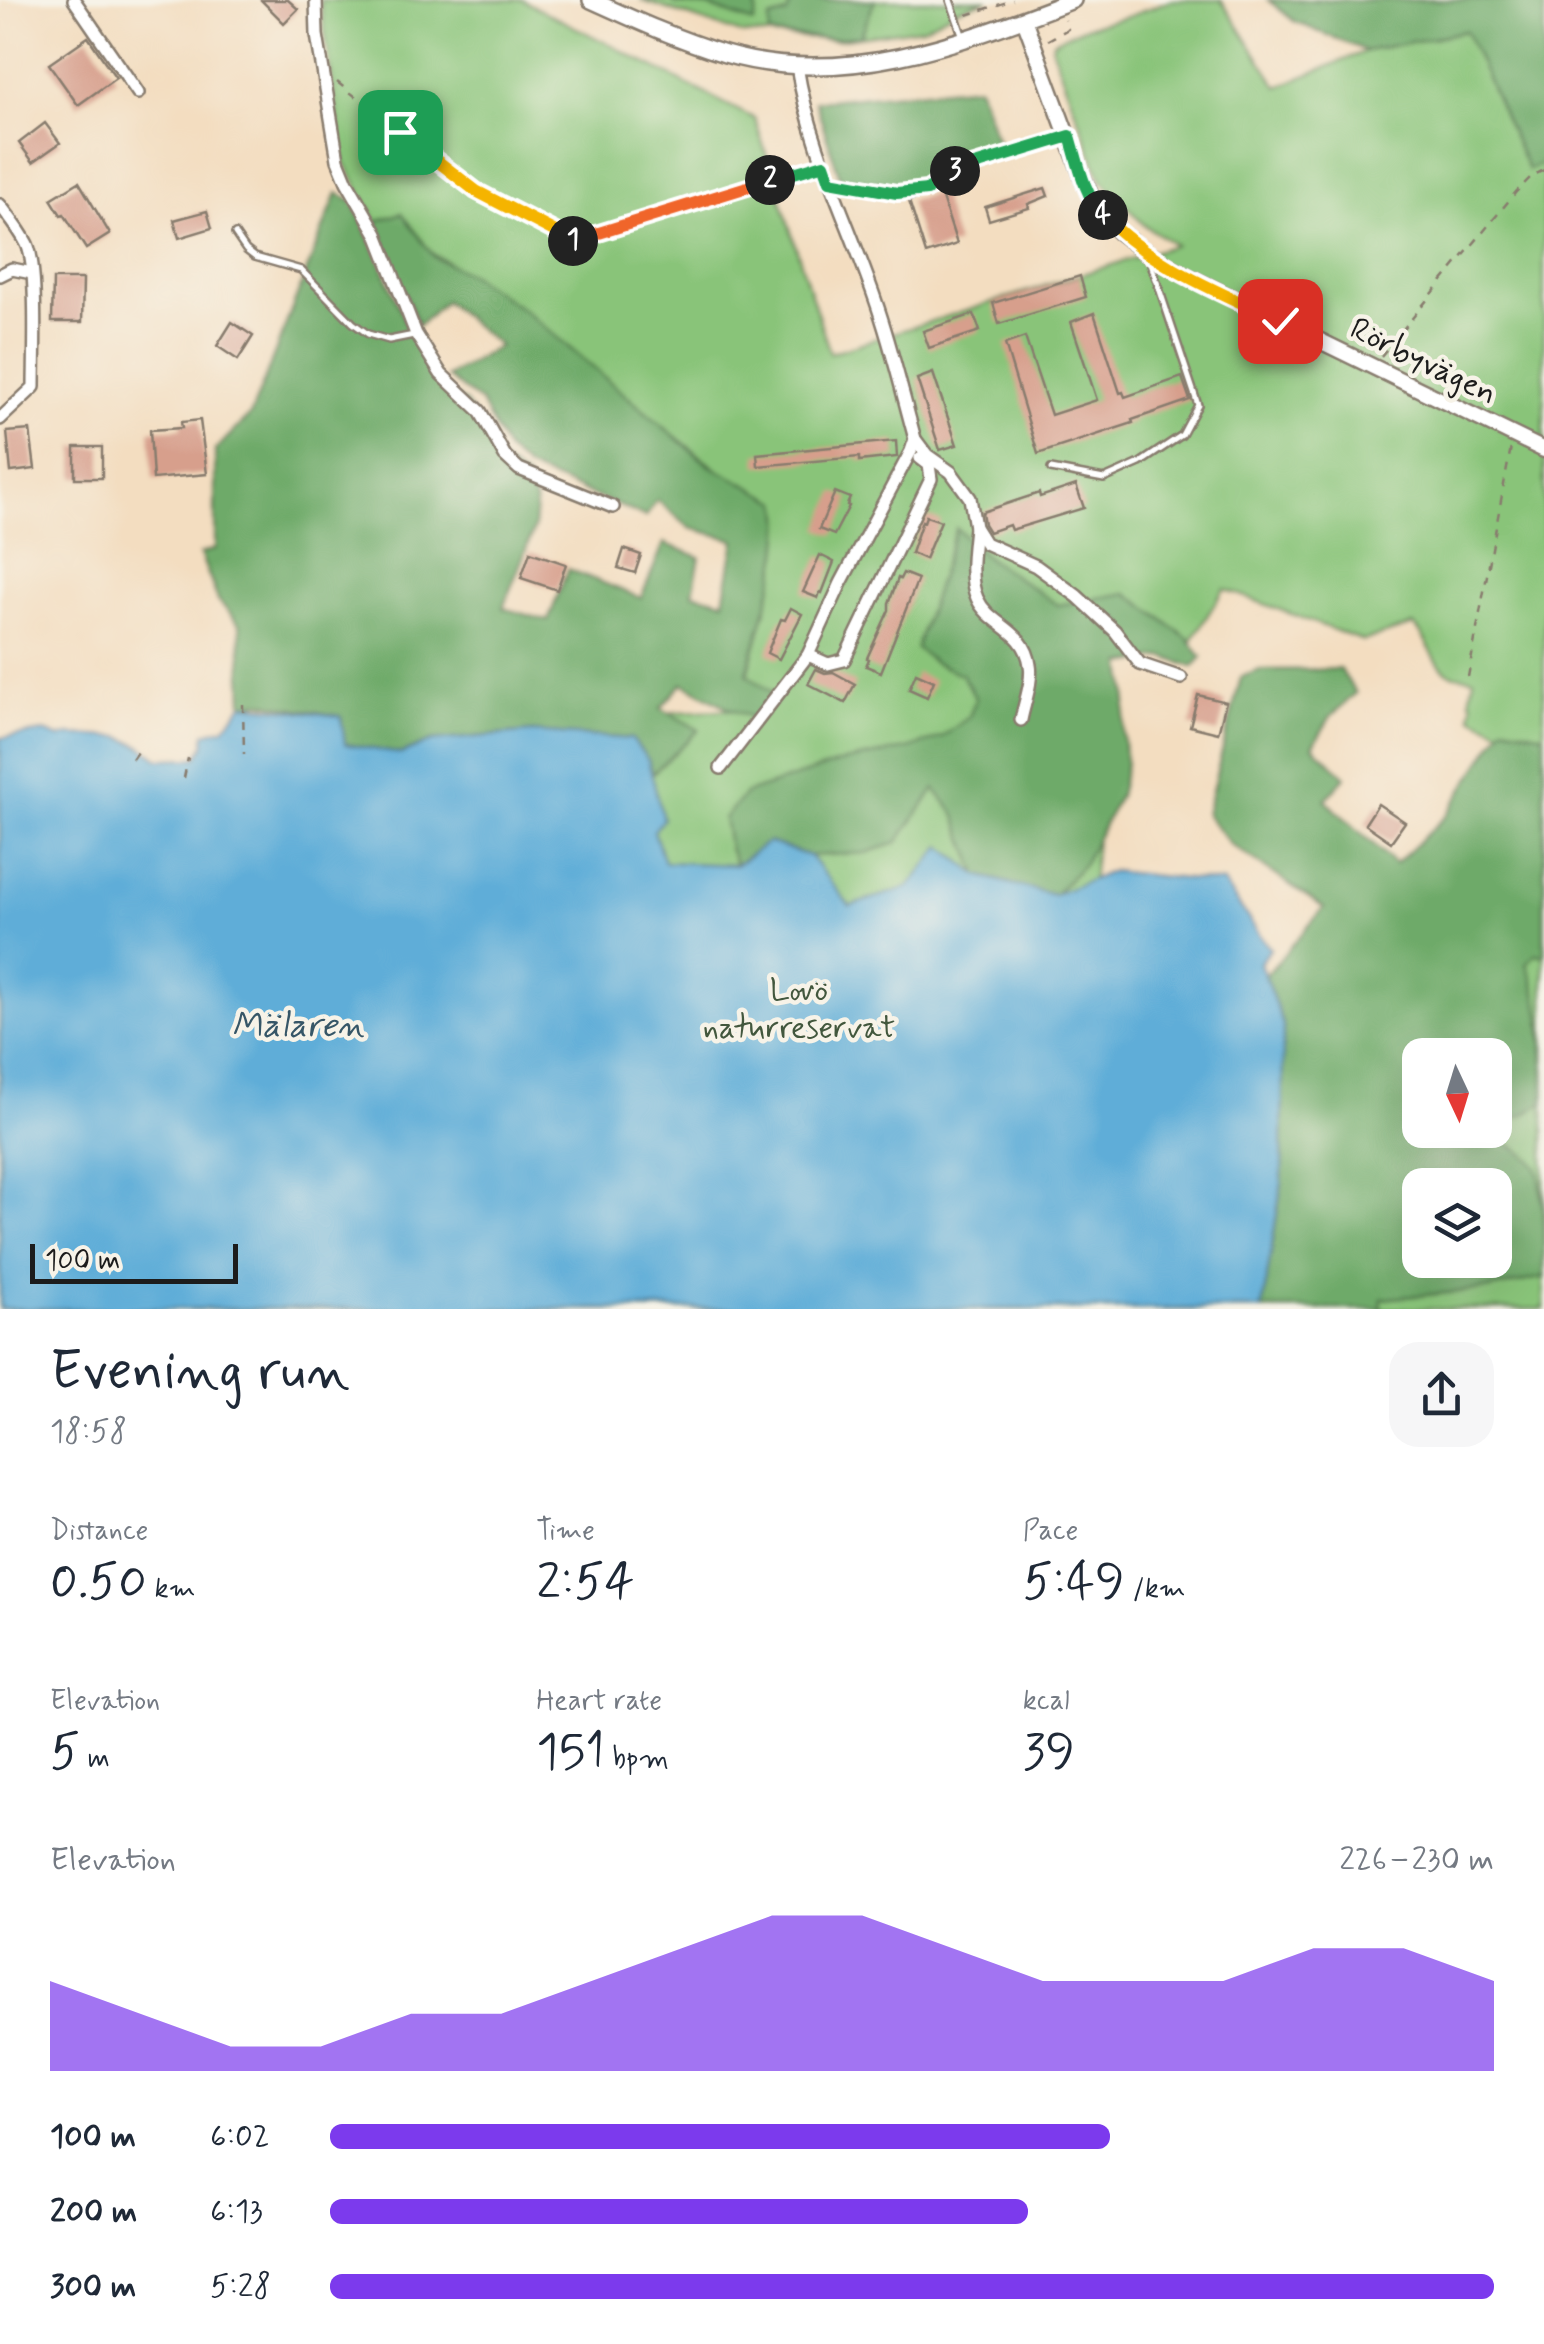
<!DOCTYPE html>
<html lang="en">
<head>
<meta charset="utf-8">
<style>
	:root { --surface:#fff; --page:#f6f6f7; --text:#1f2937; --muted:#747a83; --accent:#7c3aed }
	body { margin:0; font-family:Mynerve,sans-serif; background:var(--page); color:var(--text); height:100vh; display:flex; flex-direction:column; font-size:38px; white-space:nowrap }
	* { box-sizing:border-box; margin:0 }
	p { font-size:32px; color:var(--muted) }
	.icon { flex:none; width:55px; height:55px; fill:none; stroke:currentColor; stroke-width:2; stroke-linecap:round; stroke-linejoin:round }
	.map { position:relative; height:1309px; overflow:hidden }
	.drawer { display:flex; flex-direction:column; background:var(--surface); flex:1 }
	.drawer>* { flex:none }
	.needle { width:65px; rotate:176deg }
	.controls { position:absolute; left:1402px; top:1038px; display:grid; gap:20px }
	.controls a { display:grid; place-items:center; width:110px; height:110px; border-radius:20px; background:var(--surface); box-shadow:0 10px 40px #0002; font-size:50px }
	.scale { position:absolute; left:30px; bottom:25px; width:208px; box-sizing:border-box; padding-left:10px; border:5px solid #1c1c1c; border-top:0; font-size:28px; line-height:35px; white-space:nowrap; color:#1c1c1c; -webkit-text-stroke:8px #f7f3e8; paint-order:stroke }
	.pin { position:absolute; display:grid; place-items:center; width:85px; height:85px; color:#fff; margin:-42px; border-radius:20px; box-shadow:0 5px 15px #0006 }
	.km { position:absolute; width:50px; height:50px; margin:-25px; border-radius:50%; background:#222; color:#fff; font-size:28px; line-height:50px; text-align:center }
	.round { display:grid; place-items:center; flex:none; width:105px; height:105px; border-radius:30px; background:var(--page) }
	.overview { display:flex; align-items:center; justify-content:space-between; height:170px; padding:0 50px }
	h1 { font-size:55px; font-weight:600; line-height:75px }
	.stats { display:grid; grid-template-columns:repeat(3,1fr); gap:15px; height:170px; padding:10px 50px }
	.stats div { display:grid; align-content:center }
	.stats b { font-size:50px; font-weight:600 }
	.stats small { font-size:28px; font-weight:400 }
	.stats p { font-size:28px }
	.chart { height:280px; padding:20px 50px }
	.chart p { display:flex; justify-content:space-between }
	.chart svg { width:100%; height:180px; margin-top:10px; fill:var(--accent); opacity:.7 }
	ul { padding:0 50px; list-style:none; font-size:32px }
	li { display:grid; grid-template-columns:160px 120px 1fr; align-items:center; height:75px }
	li i { height:25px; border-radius:12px; background:var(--accent) }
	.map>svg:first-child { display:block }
	.green { fill:#89c479; stroke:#52704a; stroke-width:2.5; fill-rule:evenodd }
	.forest { fill:#6eaa69; stroke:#456342; stroke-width:2.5; fill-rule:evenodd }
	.water { fill:#5eadd8; stroke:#3d647a; stroke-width:2.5 }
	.building { fill:#d79f8c }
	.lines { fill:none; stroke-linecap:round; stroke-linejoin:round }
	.service-casing { stroke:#887c6e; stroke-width:10 }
	.minor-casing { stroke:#887c6e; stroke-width:16 }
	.tertiary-casing { stroke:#887c6e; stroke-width:19 }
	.secondary-casing { stroke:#887c6e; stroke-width:20 }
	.path { stroke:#887c6e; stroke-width:2.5; stroke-dasharray:8 8; stroke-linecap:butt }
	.service { stroke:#fff; stroke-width:5 }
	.minor { stroke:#fff; stroke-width:11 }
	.tertiary { stroke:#fff; stroke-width:14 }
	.secondary { stroke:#fff; stroke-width:15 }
	.split-1-casing { stroke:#fff; stroke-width:20 }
	.split-2-casing { stroke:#fff; stroke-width:20 }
	.split-3-casing { stroke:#fff; stroke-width:20 }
	.split-4-casing { stroke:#fff; stroke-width:20 }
	.split-5-casing { stroke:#fff; stroke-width:20 }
	.split-1 { stroke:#f5b400; stroke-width:12 }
	.split-2 { stroke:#f0652b; stroke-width:12 }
	.split-3 { stroke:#22a559; stroke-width:12 }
	.split-4 { stroke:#22a559; stroke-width:12 }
	.split-5 { stroke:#f5b400; stroke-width:12 }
	.labels { text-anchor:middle; stroke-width:9; stroke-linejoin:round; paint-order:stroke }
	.street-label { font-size:32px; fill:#1c1c1c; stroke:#f7f3e8 }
	.park-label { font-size:32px; fill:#42573d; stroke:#f7f3e8 }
	.water-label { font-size:35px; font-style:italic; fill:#365667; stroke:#f7f3e8 }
</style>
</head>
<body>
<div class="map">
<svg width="1544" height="1309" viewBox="0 0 1544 1309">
	<rect width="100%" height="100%" fill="#f7f3e8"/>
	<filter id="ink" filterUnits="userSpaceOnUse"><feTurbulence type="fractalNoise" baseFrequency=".01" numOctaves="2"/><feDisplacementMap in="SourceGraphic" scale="20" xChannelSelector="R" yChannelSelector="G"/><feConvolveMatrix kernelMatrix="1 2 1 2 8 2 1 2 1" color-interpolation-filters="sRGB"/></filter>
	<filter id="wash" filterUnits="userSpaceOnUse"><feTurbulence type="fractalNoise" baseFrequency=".0048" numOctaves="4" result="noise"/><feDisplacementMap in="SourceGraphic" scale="40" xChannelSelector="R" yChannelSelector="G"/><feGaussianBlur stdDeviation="2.25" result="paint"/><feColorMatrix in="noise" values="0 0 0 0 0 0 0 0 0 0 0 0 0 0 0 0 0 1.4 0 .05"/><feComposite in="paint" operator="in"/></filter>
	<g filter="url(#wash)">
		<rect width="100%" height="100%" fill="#f3ddc0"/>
		<g class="green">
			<path d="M320,0H522L755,119L830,353L1175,245L1144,225L1101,179L1052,49L1053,41L1085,27L1130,16L1170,0H1221L1278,87L1366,51L1466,31L1514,138L1544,129V1309H0V796L596,744L638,731L657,713L738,709L767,605L772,536L732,481L569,352L444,260C433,257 399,227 386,218L376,221L344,161ZM1224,589L1363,641L1414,625C1428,638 1433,664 1449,673C1455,676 1467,677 1474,678L1470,700L1473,702L1471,716L1502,731L1377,949L1242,1010L1089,919L1113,650L1189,645ZM1420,1055H1495V1130H1420ZM1420,1185H1495V1260H1420Z"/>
			<polygon points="640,0 988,0 960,8 922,28 837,40 741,34"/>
		</g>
		<g class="forest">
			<polygon points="673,0 754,0 757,11 754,23 709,7 675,4"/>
			<polygon points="792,0 875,0 861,36 834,39 769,35 770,19 787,14"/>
			<polygon points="1268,0 1544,0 1544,162 1528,170 1466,31 1366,51 1295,22"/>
			<polygon points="978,86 1000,150 948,168 915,187 840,178 815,101"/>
			<path d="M337,193L352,200L379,258L411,336L434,379L466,403L480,422L502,461L527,479L536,504L534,529L503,608L548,621L568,569L641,598L664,543L700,557L693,593L724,601L735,540L690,528L657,500L646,517L528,469L506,450L481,403L447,377L499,346L445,301L418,326L376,221L402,213L434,257L469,274L524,310L709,465L779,502C790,547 759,627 747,674L773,694L753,718L728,708L683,683L661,708L699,730L652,774L648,760L631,739L532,732L432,741L401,754L344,744L340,716L260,702L243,704L240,625L218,600L200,554L215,549V450L251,414Z"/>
			<polygon points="956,528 989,559 1058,605 1127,593 1188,638 1202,657 1193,667 1164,657 1123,664 1127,697 1123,731 1126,764 1119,796 1084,863 1054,895 978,875 955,814 935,789 897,843 866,853 810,856 768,842 736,865 730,851 724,818 746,793 845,761 911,748 942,737 969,717 976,699 962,675 933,662 916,648"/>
			<path d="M1340,669L1356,693L1331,716L1313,746L1346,776L1325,800L1395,864L1446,816L1504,726L1544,734V954H1535L1527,964C1544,1004 1544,1057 1544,1103L1519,1117L1495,1109V1055H1420V1130H1492V1135C1506,1143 1527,1153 1537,1167C1544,1185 1544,1253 1544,1277L1490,1289L1382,1299L1381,1309H1262L1282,1182L1283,1025L1265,976L1324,908L1230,844L1206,814L1241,677L1260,670ZM1420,1185H1495V1260H1420Z"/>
		</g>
		<polygon class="water" points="243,704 341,716 345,744 401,754 432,741 532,732 632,739 648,760 663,819 654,831 664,862 736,865 768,842 810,856 850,906 909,887 942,846 978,875 1054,895 1112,871 1223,883 1270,949 1260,963 1283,1025 1282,1182 1262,1309 0,1309 0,738 45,732 60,738 69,735 121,737 141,746 159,759 196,758 204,746 205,733 224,728"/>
		<g id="blocks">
			<g class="building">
				<polygon points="261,0 288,0 298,9 284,23"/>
				<polygon points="88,37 116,78 78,105 49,64"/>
				<polygon points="45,123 60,143 33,162 19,143"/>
				<polygon points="79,182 110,234 86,249 64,214 61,215 51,199"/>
				<polygon points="1045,188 1048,196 1028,204 1029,208 989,220 985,207"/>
				<polygon points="940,192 957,244 926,254 909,201"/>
				<polygon points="207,211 212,228 179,238 174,220"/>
				<polygon points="1080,276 1086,297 999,324 993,303"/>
				<polygon points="53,279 83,279 82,322 52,322"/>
				<polygon points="1094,313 1120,393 1123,392 1125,397 1182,377 1190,400 1132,420 1133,423 1038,454 1005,344 1025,337 1051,415 1097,400 1071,322"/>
				<polygon points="974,314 980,331 929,348 923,331"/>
				<polygon points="232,322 253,336 238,360 217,346"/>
				<polygon points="933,373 957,445 940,450 917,379"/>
				<polygon points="200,420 207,474 153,479 150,430 182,428 181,422"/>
				<polygon points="30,430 35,469 11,472 7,432"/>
				<polygon points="896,441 897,457 859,461 859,457 758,466 757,454"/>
				<rect x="75" y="447" width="27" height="31"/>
				<polygon points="1076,485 1084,508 1011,530 1009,525 989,532 984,524 982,512 1039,493 1040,497"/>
				<polygon points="835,492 850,498 847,505 849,506 834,535 819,529"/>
				<polygon points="926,516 941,521 925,559 911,553 922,521 924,522"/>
				<polygon points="624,549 641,555 635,573 618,568"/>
				<polygon points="530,552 566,564 557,590 521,578"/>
				<polygon points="820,555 834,562 822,593 820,592 818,598 803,592"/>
				<polygon points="903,573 918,579 881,672 866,666 869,659 867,658 889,610 889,603 898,578 900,579"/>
				<polygon points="791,608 802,614 779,659 767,653 781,619 785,620"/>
				<polygon points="816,669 825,673 833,672 855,684 845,703 808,684"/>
				<polygon points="916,673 934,681 927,697 909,689"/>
				<polygon points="1198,695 1226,702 1218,733 1190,726"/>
				<polygon points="1378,804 1405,822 1391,842 1365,824"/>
			</g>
		</g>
	</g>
	<g filter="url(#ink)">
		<use href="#blocks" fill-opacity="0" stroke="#887c6e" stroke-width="2.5"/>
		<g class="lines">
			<g class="service-casing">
				<g id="service">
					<polyline points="950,0 963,37"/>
					<polyline points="830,181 897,193 927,189 956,170 1067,137"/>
					<polyline points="235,234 246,250 255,257 301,270 353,323 368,334 389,340 414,335"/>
					<polyline points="1051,469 1104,479 1140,463 1182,435 1198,405 1150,261"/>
				</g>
			</g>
			<g class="minor-casing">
				<g id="minor">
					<polyline points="74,0 138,93"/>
					<polyline points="316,0 317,35 338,160 347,182 377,234 416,334 441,374 480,411 505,456 519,469 613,507"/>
					<path d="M797,66C809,145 849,223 875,299C891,344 902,392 915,439L927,455L951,472L970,498L975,527L985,543L1036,566L1077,596L1115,631L1140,664L1181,678"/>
					<path d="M0,205C9,217 20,230 27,244C38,267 34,357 34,387L0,419"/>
					<polyline points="0,275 12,269 32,273"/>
					<path d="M975,527C973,549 968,578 977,598C989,626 1025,628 1030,665C1033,681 1024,704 1021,720"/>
					<polyline points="808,655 828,664 844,660 931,479 929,465 920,458"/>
					<polyline points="721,768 808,655 841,583 911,451 915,439"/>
				</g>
			</g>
			<g class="tertiary-casing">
				<polyline id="tertiary" points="1024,19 1084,181 1097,210 1119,232 1148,254 1187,276 1544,450"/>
			</g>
			<g class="secondary-casing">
				<path id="secondary" d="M591,0C635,20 679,40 725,54C845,89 963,42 1073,0"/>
			</g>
			<g class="path">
				<polyline points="967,15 1013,0"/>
				<polyline points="1048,40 1068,29 1065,20"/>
				<polyline points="337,82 476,191 571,242 812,167"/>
				<polyline points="1381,356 1516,192 1532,176 1544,170"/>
				<polyline points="1468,677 1511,447"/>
				<polyline points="243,704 244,754"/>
				<polyline points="132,759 141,746"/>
				<polyline points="184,778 188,758"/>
			</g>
			<use href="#service" class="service"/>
			<use href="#minor" class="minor"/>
			<use href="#tertiary" class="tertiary"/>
			<use href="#secondary" class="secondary"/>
		</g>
	</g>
	<g class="lines" filter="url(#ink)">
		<g class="split-1-casing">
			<polyline id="split-1" points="400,132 476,191 573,241"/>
		</g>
		<g class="split-2-casing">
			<polyline id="split-2" points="573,241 770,180"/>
		</g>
		<g class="split-3-casing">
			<polyline id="split-3" points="770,180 824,164 830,181 897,193 927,190 955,171"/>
		</g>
		<g class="split-4-casing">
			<path id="split-4" d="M955,171L1070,136C1078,162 1084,195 1103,215"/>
		</g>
		<g class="split-5-casing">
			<path id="split-5" d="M1103,215C1151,266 1218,291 1280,321"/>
		</g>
		<use href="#split-1" class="split-1"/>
		<use href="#split-2" class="split-2"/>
		<use href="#split-3" class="split-3"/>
		<use href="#split-4" class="split-4"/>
		<use href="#split-5" class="split-5"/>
	</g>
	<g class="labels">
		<g class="street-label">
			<text transform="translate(1424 360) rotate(26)" y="11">Rörbyvägen</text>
		</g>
		<g class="park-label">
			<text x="799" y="1000">Lovö<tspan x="799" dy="37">naturreservat</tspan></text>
		</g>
		<g class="water-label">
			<text x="298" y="1036">Mälaren</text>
		</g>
	</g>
</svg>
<div class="controls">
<a><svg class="needle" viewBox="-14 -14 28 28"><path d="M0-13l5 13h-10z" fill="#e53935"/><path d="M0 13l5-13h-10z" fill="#747a83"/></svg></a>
<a><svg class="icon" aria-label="layers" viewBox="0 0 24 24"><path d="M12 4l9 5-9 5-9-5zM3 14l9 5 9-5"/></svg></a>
</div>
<div class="scale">100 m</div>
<div class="pin" style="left:400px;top:132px;background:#1e9e55"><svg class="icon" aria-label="arrive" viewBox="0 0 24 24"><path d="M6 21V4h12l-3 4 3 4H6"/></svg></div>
<div class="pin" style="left:1280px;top:321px;background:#d93025"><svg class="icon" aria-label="check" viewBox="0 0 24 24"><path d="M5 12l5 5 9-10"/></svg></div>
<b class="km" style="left:573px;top:241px">1</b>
<b class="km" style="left:770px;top:180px">2</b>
<b class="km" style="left:955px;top:171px">3</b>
<b class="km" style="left:1103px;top:215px">4</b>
</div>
<section class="drawer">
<div class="overview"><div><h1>Evening run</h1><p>18:58</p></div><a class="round"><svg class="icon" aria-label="share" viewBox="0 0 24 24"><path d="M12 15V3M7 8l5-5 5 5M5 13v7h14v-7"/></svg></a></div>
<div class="stats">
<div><p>Distance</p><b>0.50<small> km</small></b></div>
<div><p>Time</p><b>2:54</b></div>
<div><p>Pace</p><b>5:49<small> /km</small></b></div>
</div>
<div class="stats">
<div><p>Elevation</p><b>5<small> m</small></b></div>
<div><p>Heart rate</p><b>151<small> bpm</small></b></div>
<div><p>kcal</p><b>39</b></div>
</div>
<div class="chart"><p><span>Elevation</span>226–230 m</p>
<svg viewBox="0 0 160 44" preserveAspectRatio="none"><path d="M0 44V22L10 30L20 38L30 38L40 30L50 30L60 22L70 14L80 6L90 6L100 14L110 22L120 22L130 22L140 14L150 14L160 22V44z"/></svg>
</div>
<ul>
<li><b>100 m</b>6:02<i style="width:67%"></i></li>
<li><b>200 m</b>6:13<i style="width:60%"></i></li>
<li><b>300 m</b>5:28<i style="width:100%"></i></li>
</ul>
</section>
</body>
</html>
